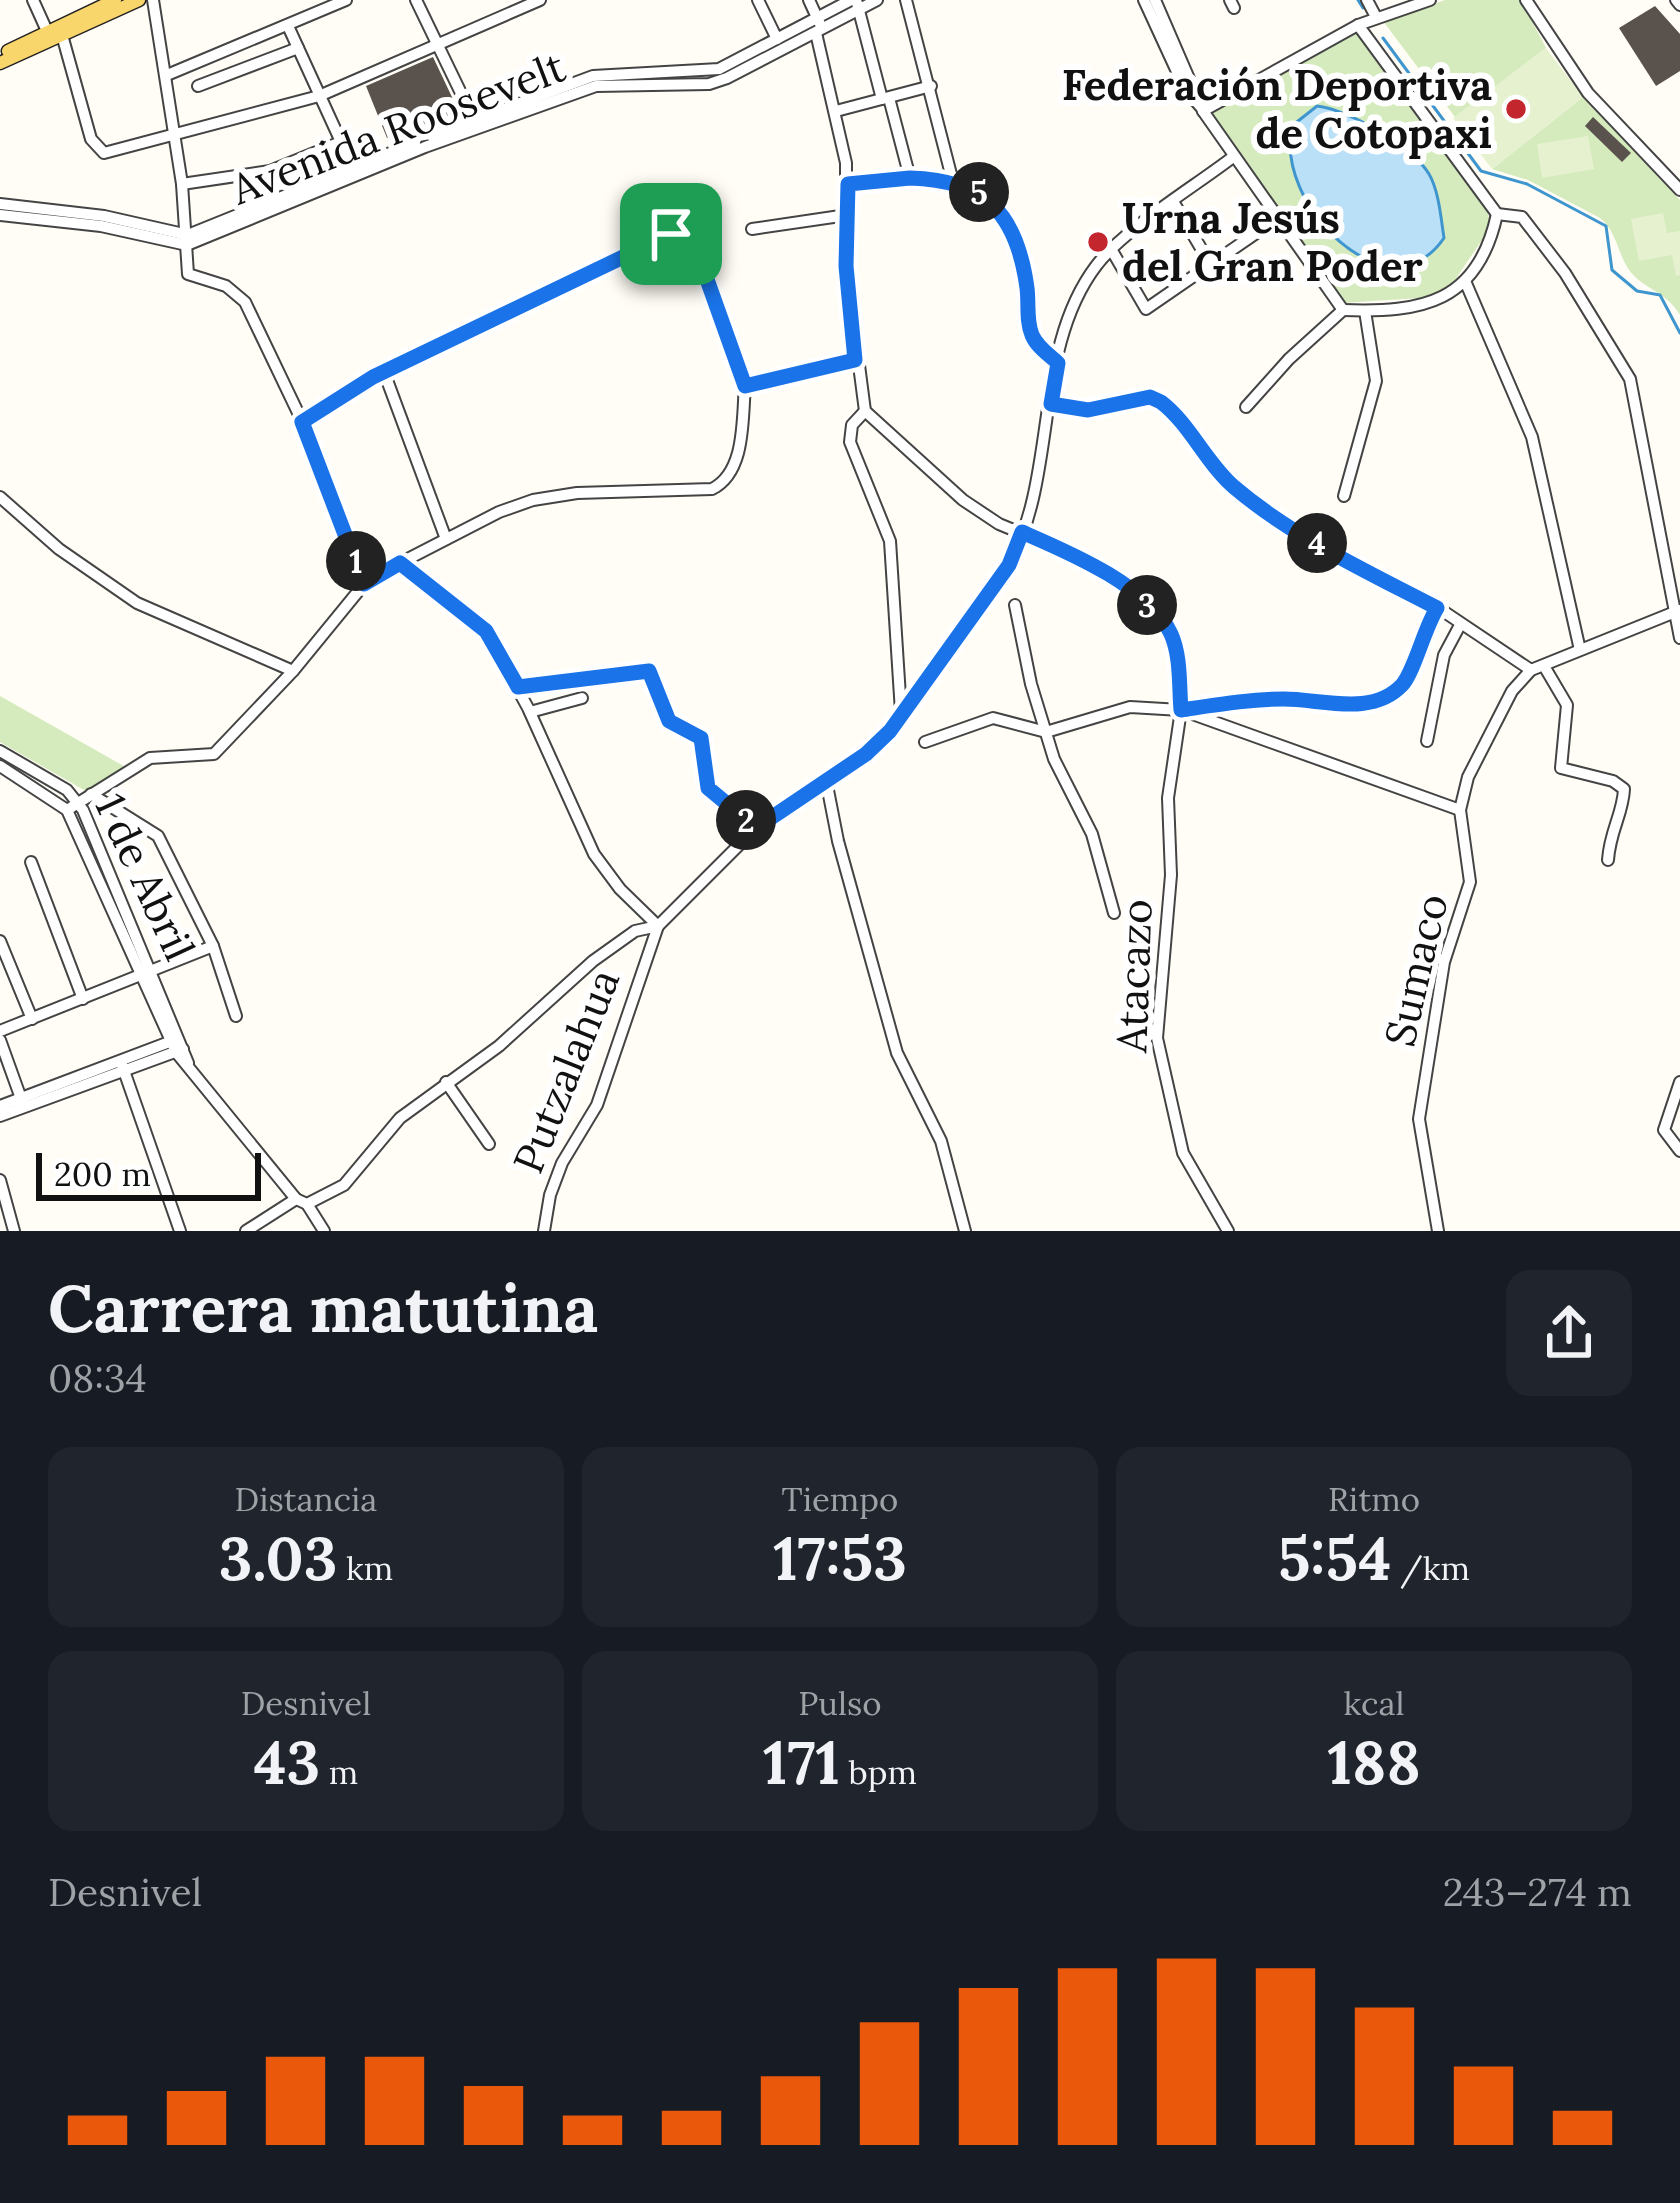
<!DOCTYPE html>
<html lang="es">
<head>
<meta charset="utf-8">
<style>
	:root { --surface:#171b24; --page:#20242c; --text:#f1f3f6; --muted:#9ea1a6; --accent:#ea580c }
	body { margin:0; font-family:Lora,serif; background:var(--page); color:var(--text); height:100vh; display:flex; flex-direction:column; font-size:45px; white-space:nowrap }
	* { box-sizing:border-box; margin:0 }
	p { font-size:39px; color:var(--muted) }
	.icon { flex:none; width:66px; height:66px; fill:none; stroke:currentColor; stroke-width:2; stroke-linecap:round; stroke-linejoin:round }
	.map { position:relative; height:1231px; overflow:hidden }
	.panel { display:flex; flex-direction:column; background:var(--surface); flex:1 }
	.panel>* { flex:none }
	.scale { position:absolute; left:36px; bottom:30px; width:225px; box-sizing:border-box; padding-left:12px; border:6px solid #111; border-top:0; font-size:33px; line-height:42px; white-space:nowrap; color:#111; -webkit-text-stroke:9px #fff; paint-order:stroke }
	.pin { position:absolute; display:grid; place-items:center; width:102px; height:102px; color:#fff; margin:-51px; border-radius:24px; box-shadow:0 6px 18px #0006 }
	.km { position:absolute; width:60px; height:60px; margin:-30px; border-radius:50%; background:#222; color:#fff; font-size:33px; line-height:60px; text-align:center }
	.round { display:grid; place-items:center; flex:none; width:126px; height:126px; border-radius:24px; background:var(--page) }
	.head { display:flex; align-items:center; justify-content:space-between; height:204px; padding:0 48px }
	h1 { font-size:66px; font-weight:700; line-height:90px }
	.metrics { display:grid; grid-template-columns:repeat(3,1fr); gap:18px; height:204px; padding:12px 48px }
	.metrics div { display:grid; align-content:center; border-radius:24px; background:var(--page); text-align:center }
	.metrics b { font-size:60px; font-weight:700 }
	.metrics small { font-size:33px; font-weight:400 }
	.metrics p { font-size:33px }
	.chart { height:336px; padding:24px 48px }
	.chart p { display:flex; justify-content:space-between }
	.chart svg { width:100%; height:216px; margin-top:12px; stroke:var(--accent); stroke-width:6 }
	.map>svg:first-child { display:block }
	.green { fill:#d5ebbd }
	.pitch { fill:#e6f2cf }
	.water { fill:#b9e0f7; stroke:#3f96cf; stroke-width:3 }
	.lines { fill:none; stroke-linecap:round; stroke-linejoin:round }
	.stream { stroke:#3f96cf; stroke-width:3 }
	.building { fill:#5a524d }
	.minor-casing { stroke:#444; stroke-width:14 }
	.major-casing { stroke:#222; stroke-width:15 }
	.minor { stroke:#fff; stroke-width:10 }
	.major { stroke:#f9d66b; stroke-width:12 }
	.route-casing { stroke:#fff; stroke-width:24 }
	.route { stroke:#1a73e8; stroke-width:15 }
	.poi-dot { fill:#c4262e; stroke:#fff; stroke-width:4.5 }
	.labels { text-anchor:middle; stroke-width:12; stroke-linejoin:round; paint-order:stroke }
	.poi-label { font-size:42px; font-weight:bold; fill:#111; stroke:#fff; text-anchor:end }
	.street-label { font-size:42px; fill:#111; stroke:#fff }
</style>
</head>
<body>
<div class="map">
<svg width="1680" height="1231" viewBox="0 0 1680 1231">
	<rect width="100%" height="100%" fill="#fffdf5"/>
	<g class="green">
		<polygon points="1445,0 1521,0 1546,48 1455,117 1383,21"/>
		<polygon points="1361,24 1388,76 1488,213 1491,227 1446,293 1436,297 1341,303 1209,113 1300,64"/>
		<path d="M1583,97L1680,200V315C1666,291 1643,289 1629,270C1617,252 1617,232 1600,218L1528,180L1492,169Z"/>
		<polygon points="0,696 129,769 91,794 0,742"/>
	</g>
	<g class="pitch">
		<polygon points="1546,48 1583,97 1492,169 1453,118"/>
		<polygon points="1588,136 1594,169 1542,178 1537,144"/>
		<polygon points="1663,213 1667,233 1680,231 1680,275 1676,276 1672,255 1639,261 1631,219"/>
	</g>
	<path class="water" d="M1317,106C1347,109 1412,146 1429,174C1439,191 1441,219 1444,238C1388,320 1271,202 1293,125Z"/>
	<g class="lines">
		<g class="stream">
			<polyline points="1358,0 1363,8"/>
			<polyline points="1383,38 1481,171 1527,184 1606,226 1612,270 1637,291 1660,295 1680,333"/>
		</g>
	</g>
	<g class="building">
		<polygon points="1655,6 1680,34 1680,71 1656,86 1619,28"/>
		<polygon points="433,57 460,114 387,138 366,86"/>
		<polygon points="1593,117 1631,153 1622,162 1585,126"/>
	</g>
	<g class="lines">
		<g class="minor-casing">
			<g id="minor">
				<polyline points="33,0 47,31"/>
				<polyline points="153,0 182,184 188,274 226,286 245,302 302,421 365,583"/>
				<polyline points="416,0 474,120"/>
				<polyline points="758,0 777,39"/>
				<polyline points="809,0 820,24"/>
				<polyline points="906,0 953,182"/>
				<polyline points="1144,0 1185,89 1200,106"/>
				<polyline points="1155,0 1203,111 1343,310"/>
				<polyline points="1230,0 1234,8"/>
				<polyline points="1367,0 1376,17"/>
				<polyline points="1526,0 1588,93 1680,190"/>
				<polyline points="1676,0 1680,5"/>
				<polyline points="857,3 882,99"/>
				<polyline points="1358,25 1497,214"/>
				<polyline points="288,26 353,168"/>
				<polyline points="816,33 846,163 846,266 865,411 963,500 999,524 1078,557 1113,578 1170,632 1181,710 1168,798 1171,875 1157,1038 1183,1153 1228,1231"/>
				<polyline points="62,35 91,139 104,153 319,96 540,0"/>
				<polyline points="167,75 346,0"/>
				<polyline points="198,86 298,48"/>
				<polyline points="889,98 910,178"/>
				<polyline points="836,111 931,86"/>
				<polyline points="1203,111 1358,25 1430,0"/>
				<polyline points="432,136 593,76 719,69 851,0"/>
				<polyline points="182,184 270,171 341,142"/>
				<path d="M848,184C946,178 1011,167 1027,289C1032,327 1026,335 1058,363"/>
				<polyline points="1174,203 1211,265"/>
				<polyline points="0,204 104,216 188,235 415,143"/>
				<polyline points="1497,214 1522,217 1565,273 1630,379 1680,638"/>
				<polyline points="0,215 101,226 187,245 425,147 596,86 709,84 727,78 877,0"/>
				<polyline points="752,229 847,215"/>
				<polyline points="1111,249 1146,309 1278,218"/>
				<polyline points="1465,281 1532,437 1580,650"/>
				<path d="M1343,310C1422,313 1478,303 1497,214"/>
				<polyline points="384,372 446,539"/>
				<polyline points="1051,404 1088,410 1150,397 1161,402 1212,467 1238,490 1345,561 1437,607 1531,670"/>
				<polyline points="1246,407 1289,359 1343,310"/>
				<polyline points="865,411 852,425 850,442 890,541 901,712"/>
				<polyline points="302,421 373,377 671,234 686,234 694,243 745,386"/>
				<polyline points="1344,496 1376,381 1365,311"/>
				<polyline points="0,497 59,549 137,603 293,671"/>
				<polyline points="400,563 486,631 528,708 594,854 620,889 658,926"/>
				<polyline points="1015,605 1031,684 1054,759 1092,834 1114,913"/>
				<path d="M1544,666L1567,705L1561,768L1613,781L1624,789C1623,814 1610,830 1608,860"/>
				<polyline points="518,687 649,671 669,721 701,738 708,788 756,828"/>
				<polyline points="1184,711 1460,810"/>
				<polyline points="530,712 582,698"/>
				<polyline points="1427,741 1444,655 1460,625"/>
				<polyline points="925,742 993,718 1046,732 1130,707 1181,710 1285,699 1353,705 1373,702 1405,682 1422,632 1437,607"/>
				<polyline points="0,751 67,790 83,810 188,1063"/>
				<polyline points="0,766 67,810 176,1052 296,1199"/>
				<polyline points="826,780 838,841 897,1053 941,1141 965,1231"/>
				<polyline points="91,794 158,836 213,946 236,1016"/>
				<path d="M67,810L150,758L214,754L293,671L365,583L400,563L499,512L533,500L577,493L712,489C746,472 742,419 745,386L855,360"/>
				<polyline points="31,862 83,999"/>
				<polyline points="0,941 32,1019"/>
				<polyline points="0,1031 213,946"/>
				<polyline points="0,1040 23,1104"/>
				<polyline points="122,1065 180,1231"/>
				<polyline points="446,1082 489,1144"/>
				<polyline points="1680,1082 1664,1130 1680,1151"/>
				<polyline points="0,1106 172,1041"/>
				<polyline points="0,1116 183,1049"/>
				<polyline points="0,1180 14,1231"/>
				<polyline points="307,1204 324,1231"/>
				<polyline points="246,1231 296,1199 307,1204 344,1185 400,1118 499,1046 593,961 635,931 658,926"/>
				<path d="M544,1231L550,1195L562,1163L597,1105L658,926L756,828L866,754L890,731C926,675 976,624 1008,566C1059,475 1032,351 1096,266C1124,229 1194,187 1233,157"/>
				<polyline points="1438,1231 1419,1119 1444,962 1470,882 1460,810 1468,777 1512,691 1531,670 1680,610"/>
			</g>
		</g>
		<g class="major-casing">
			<g id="major">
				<polyline points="8,51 115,0"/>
				<polyline points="0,63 139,0"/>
			</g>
		</g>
		<use href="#minor" class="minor"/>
		<use href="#major" class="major"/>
	</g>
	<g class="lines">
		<g class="route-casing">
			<path id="route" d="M910,178C986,180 1017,214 1027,288C1029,303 1026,321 1032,335C1037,347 1049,355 1058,363L1051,404L1088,410L1150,397L1161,402C1190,424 1206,463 1234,487C1294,538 1368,572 1437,608C1424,629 1414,672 1402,685C1372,717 1322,699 1284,699C1250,699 1215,705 1181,710C1179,686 1181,656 1171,634C1148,585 1068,552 1022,532L1009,565L890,731L866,754L756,828L708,788L701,738L669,721L649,671L518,687L486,631L400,563L364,584L302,422L373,377L671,234H686L694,243L745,386L855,360L846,266L848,184Z"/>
		</g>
		<use href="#route" class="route"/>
	</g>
	<g class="poi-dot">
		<circle cx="1516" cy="109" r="12"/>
		<circle cx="1098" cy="242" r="12"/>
	</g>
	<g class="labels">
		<g class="poi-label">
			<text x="1492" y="100">Federación Deportiva<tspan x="1492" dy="48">de Cotopaxi</tspan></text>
			<text x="1122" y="233" text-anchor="start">Urna Jesús<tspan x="1122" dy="48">del Gran Poder</tspan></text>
		</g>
		<g class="street-label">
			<text transform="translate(398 128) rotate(-21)" y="15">Avenida Roosevelt</text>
			<text transform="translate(145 877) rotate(65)" y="15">1 de Abril</text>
			<text transform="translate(1416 970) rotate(-77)" y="15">Sumaco</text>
			<text transform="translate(1134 976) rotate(-88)" y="15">Atacazo</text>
			<text transform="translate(566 1071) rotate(-68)" y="15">Putzalahua</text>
		</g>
	</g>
</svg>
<div class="scale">200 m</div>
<div class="pin" style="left:671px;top:234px;background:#1e9e55"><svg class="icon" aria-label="arrive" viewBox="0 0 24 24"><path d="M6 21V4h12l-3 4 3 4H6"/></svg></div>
<b class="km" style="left:356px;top:561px">1</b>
<b class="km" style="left:746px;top:820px">2</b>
<b class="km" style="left:1147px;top:605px">3</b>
<b class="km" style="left:1317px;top:543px">4</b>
<b class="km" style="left:979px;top:192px">5</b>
</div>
<section class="panel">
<div class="head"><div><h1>Carrera matutina</h1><p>08:34</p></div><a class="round"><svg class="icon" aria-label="share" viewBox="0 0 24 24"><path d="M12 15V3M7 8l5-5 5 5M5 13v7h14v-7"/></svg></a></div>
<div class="metrics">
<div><p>Distancia</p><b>3.03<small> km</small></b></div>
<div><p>Tiempo</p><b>17:53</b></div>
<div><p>Ritmo</p><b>5:54<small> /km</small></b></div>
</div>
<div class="metrics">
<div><p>Desnivel</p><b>43<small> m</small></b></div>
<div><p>Pulso</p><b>171<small> bpm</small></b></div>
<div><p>kcal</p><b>188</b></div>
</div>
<div class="chart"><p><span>Desnivel</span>243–274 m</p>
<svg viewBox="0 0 160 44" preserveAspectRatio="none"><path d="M5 44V38M15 44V33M25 44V26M35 44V26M45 44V32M55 44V38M65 44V37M75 44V30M85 44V19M95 44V12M105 44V8M115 44V6M125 44V8M135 44V16M145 44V28M155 44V37"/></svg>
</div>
</section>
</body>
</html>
